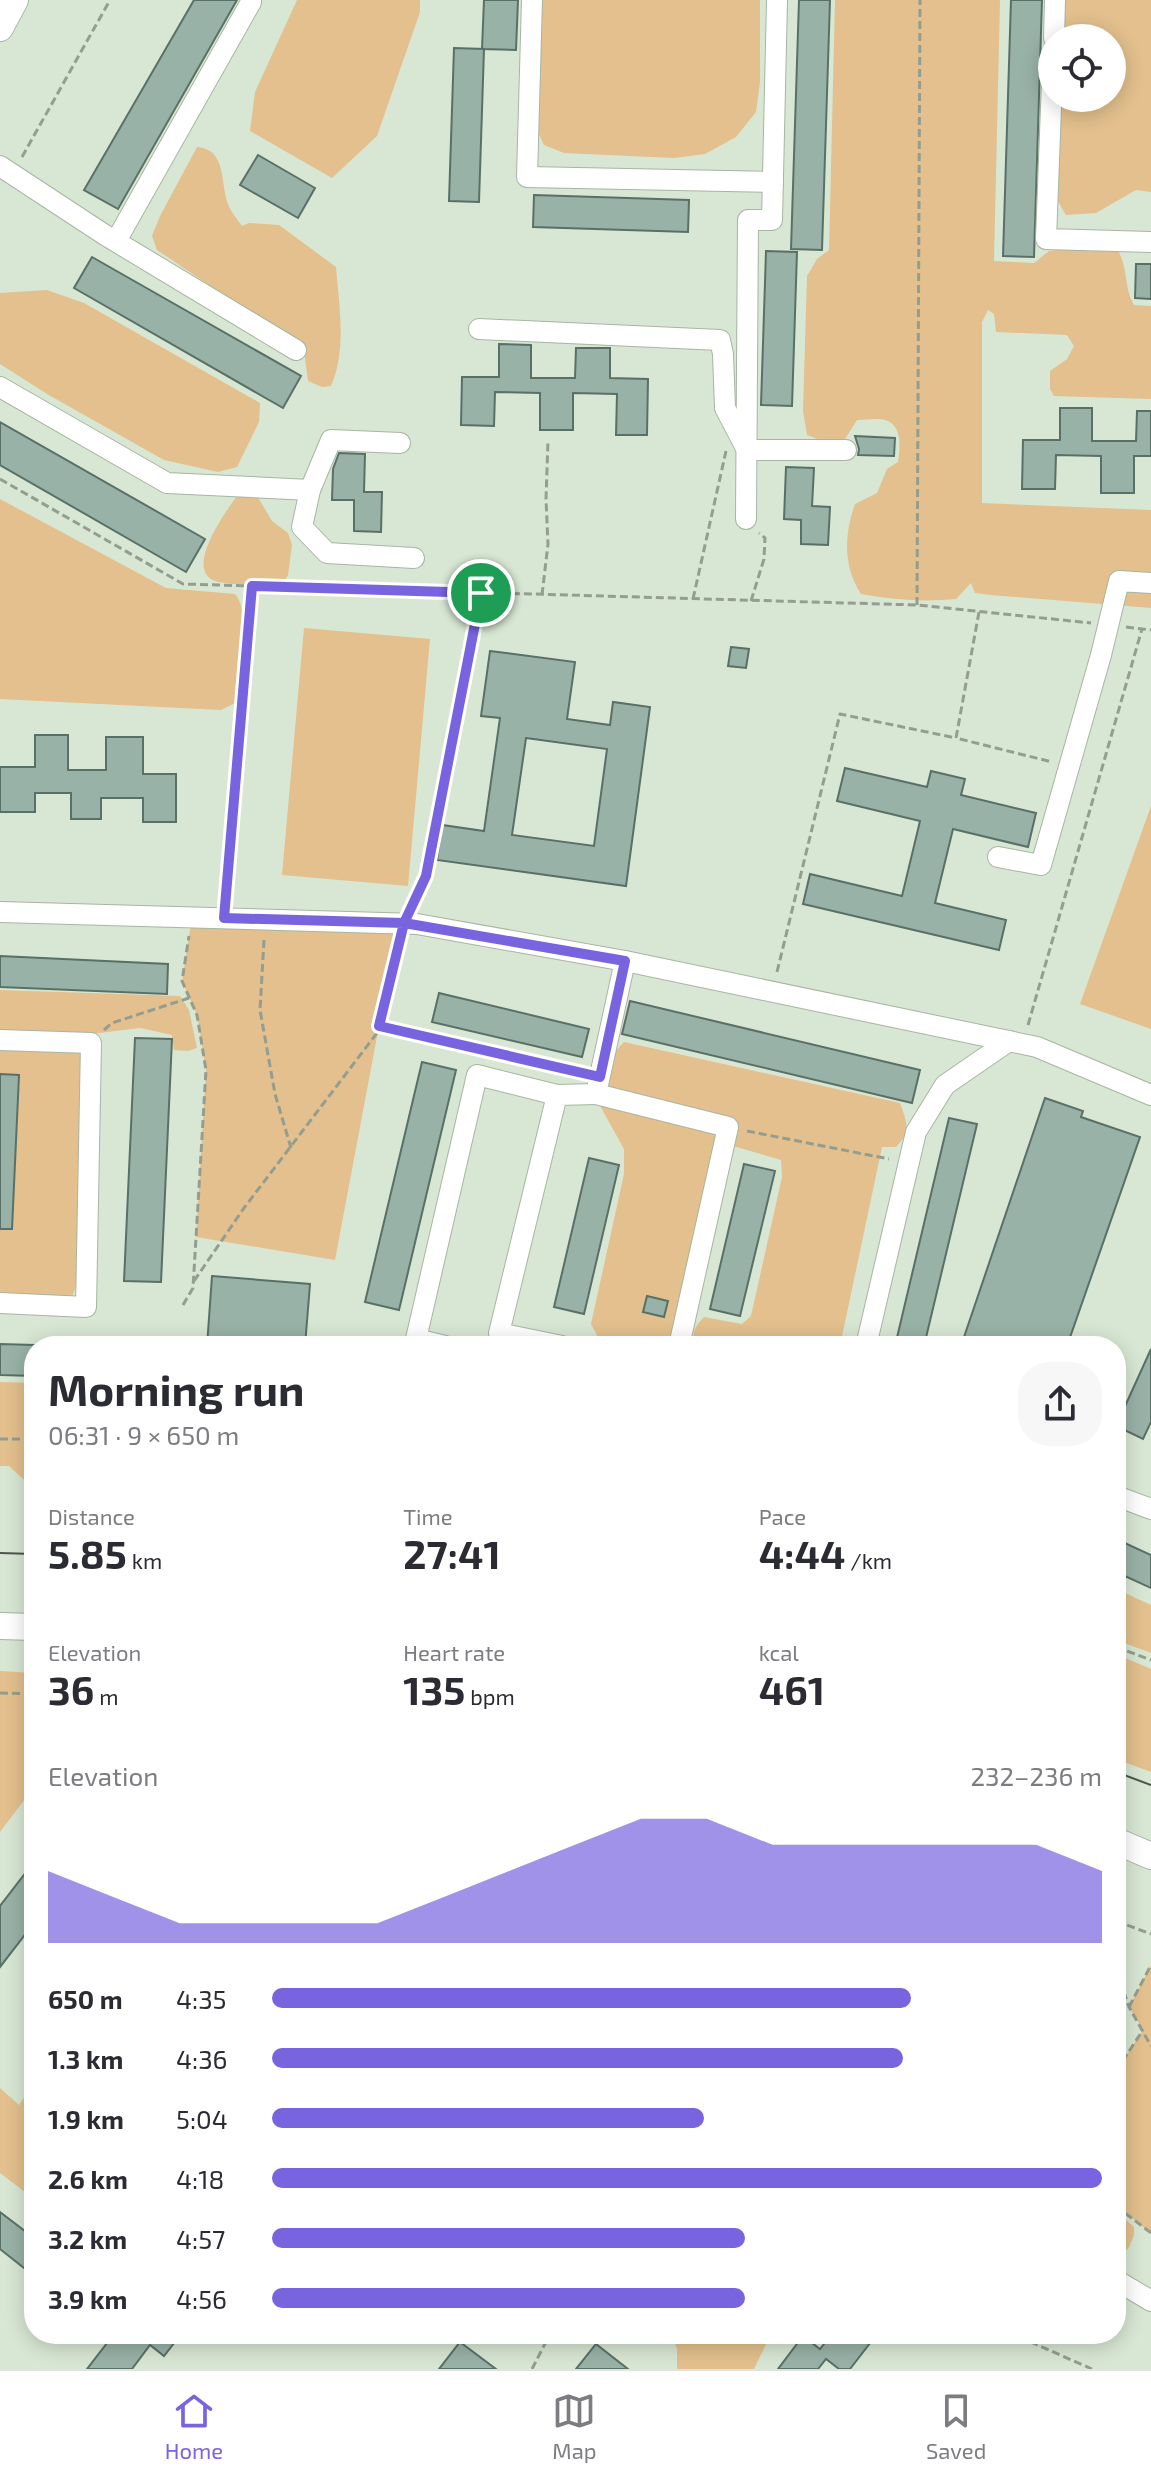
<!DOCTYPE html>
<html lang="en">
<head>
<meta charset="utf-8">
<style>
	:root { --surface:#fff; --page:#f7f7f7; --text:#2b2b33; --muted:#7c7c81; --line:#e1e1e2; --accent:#7864df }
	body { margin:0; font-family:"Exo 2",sans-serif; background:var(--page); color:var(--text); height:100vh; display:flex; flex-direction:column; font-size:30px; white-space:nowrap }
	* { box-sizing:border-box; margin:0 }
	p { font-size:26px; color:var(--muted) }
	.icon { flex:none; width:44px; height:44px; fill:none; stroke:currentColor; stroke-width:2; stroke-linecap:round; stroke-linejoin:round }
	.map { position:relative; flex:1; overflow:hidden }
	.drawer { position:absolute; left:24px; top:1336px; width:1102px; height:1008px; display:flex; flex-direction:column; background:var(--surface); border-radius:32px; box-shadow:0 4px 20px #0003 }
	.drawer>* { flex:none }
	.fabs { position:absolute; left:1038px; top:24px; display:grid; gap:16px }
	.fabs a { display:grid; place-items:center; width:88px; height:88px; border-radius:50%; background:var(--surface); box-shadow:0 4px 20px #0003; font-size:40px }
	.pin { position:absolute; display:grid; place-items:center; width:68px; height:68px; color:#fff; margin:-34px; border:4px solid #fff; border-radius:50%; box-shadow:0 2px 8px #0007 }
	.round { display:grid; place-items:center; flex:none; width:84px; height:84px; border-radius:32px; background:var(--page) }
	.headline { display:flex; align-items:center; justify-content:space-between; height:136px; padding:0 24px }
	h1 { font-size:44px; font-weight:700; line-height:60px }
	.metrics { display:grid; grid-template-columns:repeat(3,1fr); gap:12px; height:136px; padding:8px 24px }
	.metrics div { display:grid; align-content:center }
	.metrics b { font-size:40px; font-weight:700 }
	.metrics small { font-size:22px; font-weight:400 }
	.metrics p { font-size:22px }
	.chart { height:224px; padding:16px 24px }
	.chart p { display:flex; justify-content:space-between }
	.chart svg { width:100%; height:144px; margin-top:8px; fill:var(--accent); opacity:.7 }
	ul { padding:0 24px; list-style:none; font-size:26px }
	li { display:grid; grid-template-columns:128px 96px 1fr; align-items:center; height:60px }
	li i { height:20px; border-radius:10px; background:var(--accent) }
	.tab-bar { display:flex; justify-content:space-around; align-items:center; height:112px; border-top:2px solid var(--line); background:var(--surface); font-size:22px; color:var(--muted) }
	.tab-bar a { display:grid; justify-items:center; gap:4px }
	.tab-bar .active { color:var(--accent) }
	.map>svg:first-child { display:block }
	.green { fill:#e3c08d }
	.building { fill:#99b2a7; stroke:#597067; stroke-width:2; fill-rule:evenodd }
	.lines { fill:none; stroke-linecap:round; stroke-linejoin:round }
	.minor-casing { stroke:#a7b5a2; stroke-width:22 }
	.major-casing { stroke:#a7b5a2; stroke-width:28 }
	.path { stroke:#939e90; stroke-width:3; stroke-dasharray:8 4; stroke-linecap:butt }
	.minor { stroke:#fff; stroke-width:20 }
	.major { stroke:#fff; stroke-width:26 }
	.tram { stroke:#4e554c; stroke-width:2 }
	.route-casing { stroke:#fff; stroke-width:16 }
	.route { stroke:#7864df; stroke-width:10 }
</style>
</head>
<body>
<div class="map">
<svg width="1151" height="2369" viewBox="0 0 1151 2369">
	<rect width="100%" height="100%" fill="#d8e7d3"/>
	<g class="green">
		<polygon points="297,0 420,0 420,12 377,136 332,178 250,131 255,92"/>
		<polygon points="539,0 760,0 760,82 756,112 736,137 705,154 674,158 564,153 544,145 535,126"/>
		<path d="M835,0H1000L994,261L1034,263L1049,251L1086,246L1117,249C1129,268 1123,286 1134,305L1151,306V399L1054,396L1050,389V371L1067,359L1074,346L1067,335L996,332L994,314L988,310L982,322V503L1151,510V608L991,595L975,593L971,583L956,599C924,602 893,600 861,594C843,567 844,534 855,504L877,493L887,469L898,462C900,448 903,425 885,420C877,418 865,420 857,420L845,439L820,440L807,435L803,411L807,276L817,259L829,250Z"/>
		<polygon points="1063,0 1151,0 1151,192 1136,190 1096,213 1066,215 1058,201 1061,98 1112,98 1112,38 1062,38"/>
		<path d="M197,147C227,149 220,183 228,204C231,212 237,219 242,226L249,223L279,225L336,267C339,305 347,350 331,386L322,387L308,381L304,351L294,342L157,250L152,236L160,216Z"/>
		<polygon points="47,290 84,303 260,403 259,422 237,467 218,472 164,460 47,394 0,364 0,293"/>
		<path d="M240,492L256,494L272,521L288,533L292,545L288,575L283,583C262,583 238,586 219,582C179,574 228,508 240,492Z"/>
		<path d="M0,499L166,588L235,594C252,612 238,678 235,703L221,710L0,699Z"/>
		<polygon points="304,628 430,639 408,886 282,875"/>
		<polygon points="1151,806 1151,1029 1080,1004"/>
		<polygon points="192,917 404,923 379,1026 335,1260 196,1237 206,1070 197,1015 182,981"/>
		<polygon points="0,990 180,996 189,1010 197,1048 188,1051 174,1050 172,1035 140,1028 91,1034 77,1283 72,1297 0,1298"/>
		<path d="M624,1042L900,1103C907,1122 911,1132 896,1147H882L840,1346H697C690,1334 695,1326 704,1317L742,1324L751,1316L782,1177L781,1160L733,1146L679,1327L669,1345L623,1346L599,1339L591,1324L624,1174V1149L599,1104L611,1056Z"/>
		<polygon points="0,1382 34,1383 34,1489 9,1466 0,1466"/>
		<polygon points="1116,1589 1151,1605 1151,1653 1116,1640"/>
		<polygon points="1116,1654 1151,1669 1151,1772 1116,1759"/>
		<polygon points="0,1671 34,1673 34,1787 0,1832"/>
		<polygon points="1151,1965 1151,2233 1116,2206 1116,2071 1143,2030 1129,2007"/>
		<polygon points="34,2083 34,2199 0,2173 0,2088 19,2105"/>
		<polygon points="1116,2211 1134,2227 1134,2235 1129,2247 1116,2264"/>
		<polygon points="672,2334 766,2334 768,2340 754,2369 677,2369 677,2349"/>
	</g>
	<g class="building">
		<polygon points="194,0 237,0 118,209 84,190"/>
		<polygon points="484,0 518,0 516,50 482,49"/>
		<polygon points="799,0 830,0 822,250 791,249"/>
		<polygon points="1011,0 1042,0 1034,257 1003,256"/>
		<polygon points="454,48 484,49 479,202 449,201"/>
		<polygon points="258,155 315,188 298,218 240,185"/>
		<polygon points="534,195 689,200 688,232 533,227"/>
		<polygon points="766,251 797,252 792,406 761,405"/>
		<polygon points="92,257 301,376 283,408 74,288"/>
		<polygon points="1136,264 1151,264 1151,299 1135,298"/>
		<polygon points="499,344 531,345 531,378 575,378 576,348 610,348 610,378 648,379 647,435 616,435 617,394 573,393 573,430 540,430 540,393 495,392 494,426 461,425 462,377 499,377"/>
		<polygon points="1060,408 1092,408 1092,441 1136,441 1137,411 1151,411 1151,456 1134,456 1134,493 1101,493 1101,456 1056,455 1055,489 1022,489 1023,440 1060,440"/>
		<polygon points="0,422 205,539 186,572 0,465"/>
		<polygon points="855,436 895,438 894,456 858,455 859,449"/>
		<polygon points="339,453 365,454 364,492 382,492 381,532 354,531 354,500 332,500 333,469"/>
		<polygon points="786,467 814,468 812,506 830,507 828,545 801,544 801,520 784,519"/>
		<polygon points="731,647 749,649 746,668 728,666"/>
		<path d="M490,651L575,662L567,719L610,725L613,702L650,707L626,886L437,860L442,825L484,831L500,718L481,716ZM526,738L607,749L594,846L512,835Z"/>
		<polygon points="35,735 68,735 68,770 106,770 106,737 143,737 143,774 176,774 176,822 143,822 143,798 101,798 101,819 71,819 71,793 35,793 35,812 0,812 0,767 35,767"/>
		<polygon points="845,768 927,787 931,771 965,779 961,795 1036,813 1028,847 953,829 935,903 1006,920 999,950 803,904 810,874 902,896 920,821 837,801"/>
		<polygon points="0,956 168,964 167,994 0,987"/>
		<polygon points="439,993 589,1029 582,1057 432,1022"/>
		<polygon points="630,1001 920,1070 912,1103 622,1034"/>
		<polygon points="135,1038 172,1039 161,1282 124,1281"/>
		<polygon points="422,1062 456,1070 399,1310 365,1302"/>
		<polygon points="0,1074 19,1075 12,1229 0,1229"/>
		<polygon points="1045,1098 1083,1111 1081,1117 1140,1137 1067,1346 961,1346"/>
		<polygon points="949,1118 977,1124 924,1346 895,1346"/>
		<polygon points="589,1158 619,1165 584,1314 554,1307"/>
		<polygon points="744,1164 775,1171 740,1316 710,1309"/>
		<polygon points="212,1276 310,1284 305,1346 207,1346"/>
		<polygon points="647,1296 668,1301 664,1317 643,1312"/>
		<polygon points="0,1344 34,1345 34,1376 0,1375"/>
		<polygon points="1151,1349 1151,1422 1143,1439 1116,1426"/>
		<polygon points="1116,1539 1151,1555 1151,1588 1116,1572"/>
		<polygon points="34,1862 34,1923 0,1967 0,1906"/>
		<polygon points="0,2212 34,2238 34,2276 0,2249"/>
		<polygon points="114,2334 181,2334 164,2356 150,2345 132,2369 87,2369"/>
		<polygon points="832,2334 877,2334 850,2369 839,2369 826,2359 818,2369 778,2369 803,2336 820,2349"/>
		<polygon points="460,2342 496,2369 439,2369"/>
		<polygon points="596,2344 628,2369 576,2369"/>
	</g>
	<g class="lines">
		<g class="minor-casing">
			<g id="minor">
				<polyline points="532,0 527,177 773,182"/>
				<polyline points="1054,38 1055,0"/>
				<polyline points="1052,81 1046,239 1151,242"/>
				<polyline points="0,166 105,235 296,350"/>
				<polyline points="116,241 251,2 251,0"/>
				<polyline points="479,329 720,340 723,354 725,408 747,450 846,450"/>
				<polyline points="0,387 167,483 310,490 302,527 327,553 414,558"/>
				<polyline points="310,490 331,440 400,443"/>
				<polyline points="746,519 748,220 772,220 777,0"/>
				<polyline points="998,857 1041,865 1101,655 1119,581 1151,583"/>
				<polyline points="0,912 417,924 625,961 1037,1047 1151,1095"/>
				<polyline points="625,961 596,1094 728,1127 679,1346"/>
				<polyline points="0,1040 91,1043 86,1307 0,1303"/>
				<polyline points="445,1346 416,1339 477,1075 557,1095"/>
				<polyline points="562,1346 499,1333 557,1095 596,1094"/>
				<polyline points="866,1346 916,1132 945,1085 1009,1041"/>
				<polyline points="1116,1496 1151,1509"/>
				<polyline points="1116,2280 1151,2301"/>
			</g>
		</g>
		<g class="major-casing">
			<g id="major">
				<polyline points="0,28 15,0"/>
				<polyline points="0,1626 34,1627"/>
				<polyline points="1116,1841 1151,1856"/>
			</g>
		</g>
		<g class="path">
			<polyline points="22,157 110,0"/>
			<polyline points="0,479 183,584 917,605 1091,623"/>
			<polyline points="542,595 548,544 546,499 548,441"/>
			<polyline points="693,599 726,451"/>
			<polyline points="751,601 764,559 765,538 759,533"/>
			<polyline points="917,605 920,0"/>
			<polyline points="979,612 956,738 1052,762"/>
			<polyline points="1126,627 1151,630"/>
			<polyline points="225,901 252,586"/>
			<polyline points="411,907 426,876 481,593"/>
			<polyline points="264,940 260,1010 275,1094 291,1148"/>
			<polyline points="777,972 840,714 956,738"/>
			<polyline points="1028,1025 1142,629"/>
			<polyline points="379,1026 582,1072"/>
			<polyline points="104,1030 112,1023 189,998"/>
			<polyline points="747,1131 889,1159"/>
			<polyline points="194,1281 244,1208 377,1033 400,940"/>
			<polyline points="183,1305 193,1288 206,1070 197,1015 182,981 189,936"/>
			<polyline points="325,1346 397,1340"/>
			<polyline points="0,1439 34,1439"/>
			<polyline points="1116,1647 1151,1660"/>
			<polyline points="0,1693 34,1694"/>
			<polyline points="1116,1921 1151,1934"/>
			<polyline points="1116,1969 1129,2007 1151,2046"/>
			<polyline points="1129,2007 1151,1965"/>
			<polyline points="1116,2071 1143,2030"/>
			<polyline points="1116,2206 1151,2233"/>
			<polyline points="1021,2334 1033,2343 1092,2369"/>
			<polyline points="532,2369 550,2334"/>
		</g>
		<use href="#minor" class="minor"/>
		<use href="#major" class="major"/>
		<g class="tram">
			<polyline points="0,1553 34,1554"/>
			<polyline points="1116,1772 1151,1785"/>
		</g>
	</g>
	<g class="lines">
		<g class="route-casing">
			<polyline id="route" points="481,593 252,586 224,918 404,923 379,1026 600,1077 625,961 404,923 426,876 481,593"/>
		</g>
		<use href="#route" class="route"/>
	</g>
</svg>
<div class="fabs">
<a><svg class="icon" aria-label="locate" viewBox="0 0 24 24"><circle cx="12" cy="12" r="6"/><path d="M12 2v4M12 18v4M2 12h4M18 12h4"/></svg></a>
</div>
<div class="pin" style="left:481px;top:593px;background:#1e9e55"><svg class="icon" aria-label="arrive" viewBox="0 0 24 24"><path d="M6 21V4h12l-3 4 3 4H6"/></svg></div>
<section class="drawer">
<div class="headline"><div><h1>Morning run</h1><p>06:31 · 9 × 650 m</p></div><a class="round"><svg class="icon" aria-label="share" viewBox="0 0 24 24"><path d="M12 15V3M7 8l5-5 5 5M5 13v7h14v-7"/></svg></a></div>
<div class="metrics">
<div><p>Distance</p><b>5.85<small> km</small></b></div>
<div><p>Time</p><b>27:41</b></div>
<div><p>Pace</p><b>4:44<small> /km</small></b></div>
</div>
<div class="metrics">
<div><p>Elevation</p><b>36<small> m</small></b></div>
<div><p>Heart rate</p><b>135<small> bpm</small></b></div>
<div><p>kcal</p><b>461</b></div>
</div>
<div class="chart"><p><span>Elevation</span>232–236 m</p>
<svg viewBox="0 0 160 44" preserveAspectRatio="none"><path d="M0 44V22L10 30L20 38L30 38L40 38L50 38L60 30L70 22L80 14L90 6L100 6L110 14L120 14L130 14L140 14L150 14L160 22V44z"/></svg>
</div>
<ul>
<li><b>650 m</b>4:35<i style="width:77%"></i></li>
<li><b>1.3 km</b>4:36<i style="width:76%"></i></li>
<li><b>1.9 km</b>5:04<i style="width:52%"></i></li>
<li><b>2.6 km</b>4:18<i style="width:100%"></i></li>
<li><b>3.2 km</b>4:57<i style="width:57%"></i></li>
<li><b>3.9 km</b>4:56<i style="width:57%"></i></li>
</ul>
</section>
</div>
<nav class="tab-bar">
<a class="active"><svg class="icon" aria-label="home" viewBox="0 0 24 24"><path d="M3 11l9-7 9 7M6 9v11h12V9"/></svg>Home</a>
<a><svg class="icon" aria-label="map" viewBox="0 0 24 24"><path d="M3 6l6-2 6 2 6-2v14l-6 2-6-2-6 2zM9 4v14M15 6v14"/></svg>Map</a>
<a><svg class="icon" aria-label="saved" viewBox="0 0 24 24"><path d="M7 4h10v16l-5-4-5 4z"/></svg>Saved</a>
</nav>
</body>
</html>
